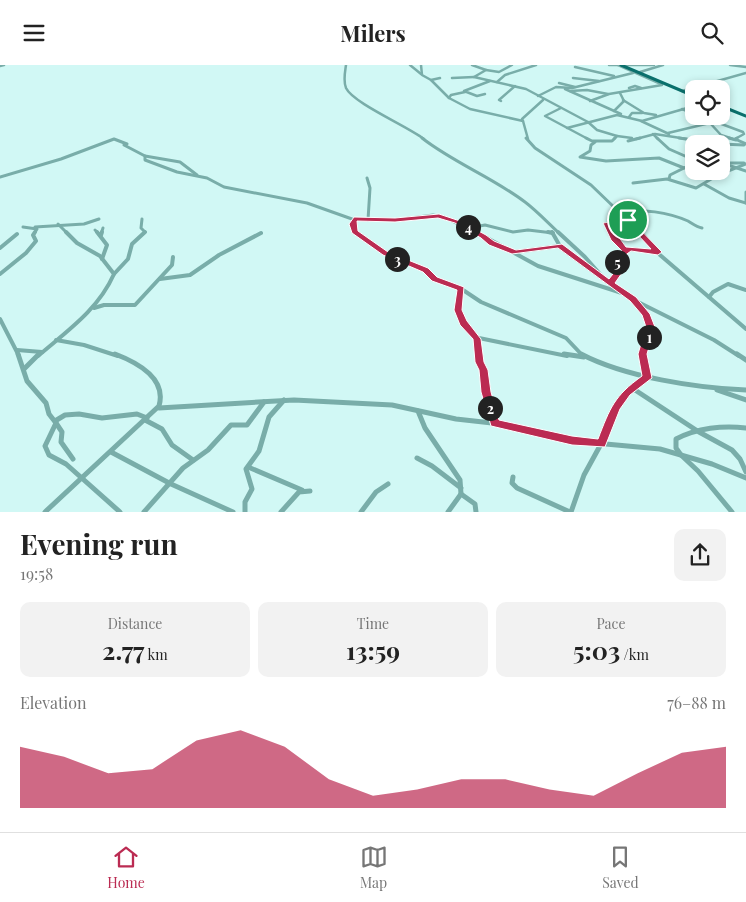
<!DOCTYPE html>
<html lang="en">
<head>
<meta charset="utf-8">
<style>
	:root { --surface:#fff; --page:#f2f2f2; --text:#222; --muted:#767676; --line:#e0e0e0; --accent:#bb2b52 }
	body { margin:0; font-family:"Playfair Display",serif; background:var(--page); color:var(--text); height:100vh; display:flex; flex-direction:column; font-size:19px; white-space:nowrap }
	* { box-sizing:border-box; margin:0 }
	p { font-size:16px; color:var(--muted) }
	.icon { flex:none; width:28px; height:28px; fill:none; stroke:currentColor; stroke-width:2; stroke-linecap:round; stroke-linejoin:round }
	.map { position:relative; height:447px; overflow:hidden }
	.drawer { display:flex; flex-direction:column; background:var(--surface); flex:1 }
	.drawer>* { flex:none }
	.buttons { position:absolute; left:685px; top:15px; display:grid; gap:10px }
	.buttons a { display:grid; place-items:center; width:45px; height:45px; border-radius:10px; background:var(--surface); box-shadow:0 2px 8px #0003; font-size:25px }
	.pin { position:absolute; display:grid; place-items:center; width:42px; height:42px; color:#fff; margin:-21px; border:2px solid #fff; border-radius:50%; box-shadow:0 1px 5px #0007 }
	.km { position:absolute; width:25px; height:25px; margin:-12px; border-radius:50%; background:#222; color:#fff; font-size:14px; line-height:25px; text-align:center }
	.round { display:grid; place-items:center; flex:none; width:52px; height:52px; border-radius:10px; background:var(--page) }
	.overview { display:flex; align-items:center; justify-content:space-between; height:85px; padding:0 20px }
	h1 { font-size:28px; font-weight:700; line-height:38px }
	.stats { display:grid; grid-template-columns:repeat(3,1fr); gap:8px; height:85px; padding:5px 20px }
	.stats div { display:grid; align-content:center; border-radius:10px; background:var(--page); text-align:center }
	.stats b { font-size:25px; font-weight:700 }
	.stats small { font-size:14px; font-weight:400 }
	.stats p { font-size:14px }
	.chart { height:140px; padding:10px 20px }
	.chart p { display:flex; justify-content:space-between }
	.chart svg { width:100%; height:90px; margin-top:5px; fill:var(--accent); opacity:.7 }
	header { display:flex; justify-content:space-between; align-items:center; height:65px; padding:0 20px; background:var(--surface); font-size:22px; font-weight:700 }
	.menu { display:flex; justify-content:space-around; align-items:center; height:70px; border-top:1px solid var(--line); background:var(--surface); font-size:14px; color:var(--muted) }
	.menu a { display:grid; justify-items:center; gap:2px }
	.menu .selected { color:var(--accent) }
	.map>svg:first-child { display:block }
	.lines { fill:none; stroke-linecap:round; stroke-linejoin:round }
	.minor-far3 { stroke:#79ada9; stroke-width:2.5 }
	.minor-far2 { stroke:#79ada9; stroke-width:3 }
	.minor-far1 { stroke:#79ada9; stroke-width:4 }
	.minor { stroke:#79ada9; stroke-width:5 }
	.major { stroke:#0a706c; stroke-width:3 }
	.route { fill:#bb2b52; stroke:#fff; fill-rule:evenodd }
</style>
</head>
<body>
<header><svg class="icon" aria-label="menu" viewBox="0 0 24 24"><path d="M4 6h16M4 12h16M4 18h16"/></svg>Milers<svg class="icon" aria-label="search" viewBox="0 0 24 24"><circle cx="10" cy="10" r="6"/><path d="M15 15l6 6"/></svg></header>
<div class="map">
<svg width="746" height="447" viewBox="0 0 746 447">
	<rect width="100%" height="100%" fill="#d1f8f5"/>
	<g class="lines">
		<g class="minor-far3">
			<path d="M346,0C345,7 343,16 346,23C353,38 407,61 424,74"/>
			<polyline points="410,0 421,9"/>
			<polyline points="421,0 422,10 431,15 440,13"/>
			<polyline points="472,0 486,5 474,12 526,24 588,57"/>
			<polyline points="609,0 618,0"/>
			<polyline points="618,0 661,19"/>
			<polyline points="621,0 654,0"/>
			<polyline points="730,0 746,2"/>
			<polyline points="0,1 4,0"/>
			<polyline points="575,2 614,11"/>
			<polyline points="486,5 499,7 512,0"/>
			<polyline points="643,9 640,7 663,0"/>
			<polyline points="452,13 474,12"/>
			<polyline points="573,13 599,16"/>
			<polyline points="431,15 449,33"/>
			<polyline points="497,17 505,10 536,0"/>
			<polyline points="559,18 575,22"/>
			<polyline points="629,23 635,21 641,23"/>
			<polyline points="565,24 621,49"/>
			<polyline points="570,26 587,25 608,29"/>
			<polyline points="682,26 746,8"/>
			<polyline points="465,27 451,30 449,33 470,44 523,56 528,74"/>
			<polyline points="485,29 477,31 464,26 490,16"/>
			<polyline points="538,31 556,22 572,23 633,8"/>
			<polyline points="623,35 644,48 656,50"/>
			<polyline points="501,36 499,35 515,21"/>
			<polyline points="590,36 609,29 662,20"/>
			<polyline points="561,43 545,51 588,74"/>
			<polyline points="682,44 694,49"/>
			<polyline points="614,46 624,36 620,28"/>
			<polyline points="700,51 743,67 744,69 735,74"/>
			<polyline points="629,52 632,48 642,48"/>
			<polyline points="523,56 522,54 543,35"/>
			<polyline points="641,56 669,69"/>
			<polyline points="588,57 597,65 617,71 614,74"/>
			<polyline points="710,58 721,70 733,74"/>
			<polyline points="567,63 617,50 642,56 694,41"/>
			<polyline points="668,68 714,57"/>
			<polyline points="653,69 658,74"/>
			<polyline points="617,71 632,73"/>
			<polyline points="636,74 655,69 687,74"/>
		</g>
		<g class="minor-far2">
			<path d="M422,73C454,98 492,112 525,137C537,146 548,158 560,169"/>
			<polyline points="526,73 535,83 591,120 642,169"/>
			<polyline points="586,73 592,76 612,76 615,73"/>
			<polyline points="657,73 669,84 694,95"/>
			<polyline points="679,73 719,79"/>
			<polyline points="729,73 736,75"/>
			<polyline points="737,73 735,74 746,79"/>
			<polyline points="628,76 640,73"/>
			<polyline points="595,77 591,80 590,86 580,92 606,96 659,93 684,103"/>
			<polyline points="721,79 744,80"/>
			<polyline points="145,91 180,97 197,110"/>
			<polyline points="722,98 746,106"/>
			<polyline points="726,98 744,98"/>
			<polyline points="0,112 61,94 114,74 127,79 124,80 145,91 145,95 177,107 207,113 224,122 307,138 352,154 395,155 433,150 444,152 478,169"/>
			<polyline points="367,113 370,123 368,155"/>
			<polyline points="669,114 670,110 694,98"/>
			<polyline points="633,118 667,114 696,123 718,110 746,99"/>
			<polyline points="704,119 729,133 746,138"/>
			<polyline points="746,127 746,138"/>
			<path d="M621,149C640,142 670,148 688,156C693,159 697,162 702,163"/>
			<polyline points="142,154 141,163 145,167 143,169"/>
			<polyline points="354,154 355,167 357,169"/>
			<polyline points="58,159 68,169"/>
			<polyline points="23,162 37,164 34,169"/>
			<polyline points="35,162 84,159 99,154"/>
			<polyline points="469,163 485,160 513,167 528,165 553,168"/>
			<polyline points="95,165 99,169"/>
			<polyline points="552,167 553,169"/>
			<polyline points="101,169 103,163"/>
			<polyline points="613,169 605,159 628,155"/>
			<polyline points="626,169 640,167"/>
		</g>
		<g class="minor-far1">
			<polyline points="97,167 107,180 102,194"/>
			<polyline points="356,167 385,188 425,205 435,214 463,225 481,237 566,273 583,291"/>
			<polyline points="476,167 538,201 625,229"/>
			<polyline points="548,167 553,168"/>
			<polyline points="552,167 561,183 603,214"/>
			<polyline points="558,167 585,192 607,217 639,240 646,249 651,262 643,291"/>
			<polyline points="612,167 614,170"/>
			<polyline points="641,167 660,190 746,264"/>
			<polyline points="101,170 102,167"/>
			<polyline points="0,183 17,169"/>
			<polyline points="626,186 614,170 637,167"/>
			<polyline points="515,187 559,181"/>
			<polyline points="0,209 26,188 36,176 33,170 35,167"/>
			<polyline points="114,209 128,194 132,179 145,167"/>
			<polyline points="160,214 190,210 219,190 261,168"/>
			<polyline points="610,218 620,205 616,193 629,184 658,187"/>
			<path d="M461,224C458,248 459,253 474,272L567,291"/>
			<polyline points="709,232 713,227 728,219 746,225"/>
			<polyline points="636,236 714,275 739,291"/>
			<polyline points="94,243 104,240 135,240 172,200 173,192"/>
			<polyline points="0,254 19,291"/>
			<polyline points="477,274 478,291"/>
			<polyline points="56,275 84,280 118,291"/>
			<polyline points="17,285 42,287"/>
			<path d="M38,291C67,266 98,245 114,209L100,191L77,178L66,167"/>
		</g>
		<g class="minor">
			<polyline points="18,289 27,316 46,338 49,349 56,358 45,381 49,390 66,399 120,447"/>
			<polyline points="478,289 494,358"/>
			<polyline points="564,289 584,292"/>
			<path d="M581,289C625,312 696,323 746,325"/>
			<polyline points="737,289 746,295"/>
			<polyline points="24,304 39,289"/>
			<polyline points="632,323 699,367 732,385 740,394 746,407"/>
			<polyline points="717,325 746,335"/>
			<polyline points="159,343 294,335 392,340 456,354 501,359 573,376 660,384 712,399 746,413"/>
			<polyline points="418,346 425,363 460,415 461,429 448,447"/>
			<polyline points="145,355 162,364 172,380 193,395"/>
			<polyline points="55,356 65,350 79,349 102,353 137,349 147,353"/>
			<polyline points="56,358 62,367 61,377 73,394"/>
			<polyline points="111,387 171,419 233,447"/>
			<polyline points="417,393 432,401 461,423"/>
			<polyline points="248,402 302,425"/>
			<polyline points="513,412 512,418 517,423 570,447"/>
			<polyline points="461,429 475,439 476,447"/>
			<path d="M45,447L159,341C167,313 136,297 115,289"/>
			<polyline points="144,447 183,403 208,385 231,360 247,360 264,337"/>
			<polyline points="245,447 245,437 252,424 246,404 259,386 269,352 284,335"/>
			<polyline points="281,447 299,427 310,426"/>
			<polyline points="361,447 376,427 388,419"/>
			<polyline points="571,447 584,410 601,379 616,343 627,327 646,314 643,289"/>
			<path d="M732,447L698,406L681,390L676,383V374C697,363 723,360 746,363"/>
		</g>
		<g class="major">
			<polyline points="621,0 694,31"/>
			<polyline points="721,41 746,51"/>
		</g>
	</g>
	<path class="route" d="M439,149L460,156L486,170L494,176L516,185L562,179L609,214L616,205L613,193L622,186L611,175L603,158L630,154L661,186L662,187L658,190L631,186L620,194L624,205L615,218L636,232L650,249L655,262L647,289L652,313L630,330L620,344L605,382L572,380L491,361L481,327L479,305L475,297L473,274L460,260L454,245L457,225L432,216L423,207L383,190L352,168L349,159L354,152L395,153ZM438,153L455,158L481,173L489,180L512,189L558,183L630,236L642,250L646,262L638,289L642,311C614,331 610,343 598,374L572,371L499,355L491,327L488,305L484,297L481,274L467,256L462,245L464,222L437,212L428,203L388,187L358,166L357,156L395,157ZM626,157L651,184L626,182L610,160Z"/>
</svg>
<div class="buttons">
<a><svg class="icon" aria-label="locate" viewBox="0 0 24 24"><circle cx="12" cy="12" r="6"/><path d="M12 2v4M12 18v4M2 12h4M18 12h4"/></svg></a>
<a><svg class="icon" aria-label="layers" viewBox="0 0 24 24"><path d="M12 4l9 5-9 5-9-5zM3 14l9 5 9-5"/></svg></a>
</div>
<div class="pin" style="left:628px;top:155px;background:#1e9e55"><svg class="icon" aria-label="arrive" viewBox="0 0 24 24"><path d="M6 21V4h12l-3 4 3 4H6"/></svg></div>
<b class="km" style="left:649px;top:272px">1</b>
<b class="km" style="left:490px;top:343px">2</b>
<b class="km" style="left:397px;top:194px">3</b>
<b class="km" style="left:468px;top:162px">4</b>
<b class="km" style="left:617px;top:197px">5</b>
</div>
<section class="drawer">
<div class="overview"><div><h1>Evening run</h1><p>19:58</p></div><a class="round"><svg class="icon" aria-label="share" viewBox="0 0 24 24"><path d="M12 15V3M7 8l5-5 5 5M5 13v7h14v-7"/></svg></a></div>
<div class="stats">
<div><p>Distance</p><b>2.77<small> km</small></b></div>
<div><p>Time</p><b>13:59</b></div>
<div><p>Pace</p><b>5:03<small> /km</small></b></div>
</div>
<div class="chart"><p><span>Elevation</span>76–88 m</p>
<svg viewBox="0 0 160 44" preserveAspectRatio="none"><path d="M0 44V14L10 19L20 27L30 25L40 11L50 6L60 14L70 30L80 38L90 35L100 30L110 30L120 35L130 38L140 27L150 17L160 14V44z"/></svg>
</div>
</section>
<nav class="menu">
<a class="selected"><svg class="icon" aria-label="home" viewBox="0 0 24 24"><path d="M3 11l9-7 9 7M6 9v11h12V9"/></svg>Home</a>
<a><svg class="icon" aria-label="map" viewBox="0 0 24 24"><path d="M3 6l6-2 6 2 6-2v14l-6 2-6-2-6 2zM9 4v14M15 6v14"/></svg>Map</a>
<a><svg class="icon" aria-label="saved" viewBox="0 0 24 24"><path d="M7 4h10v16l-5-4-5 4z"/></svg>Saved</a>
</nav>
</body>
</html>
